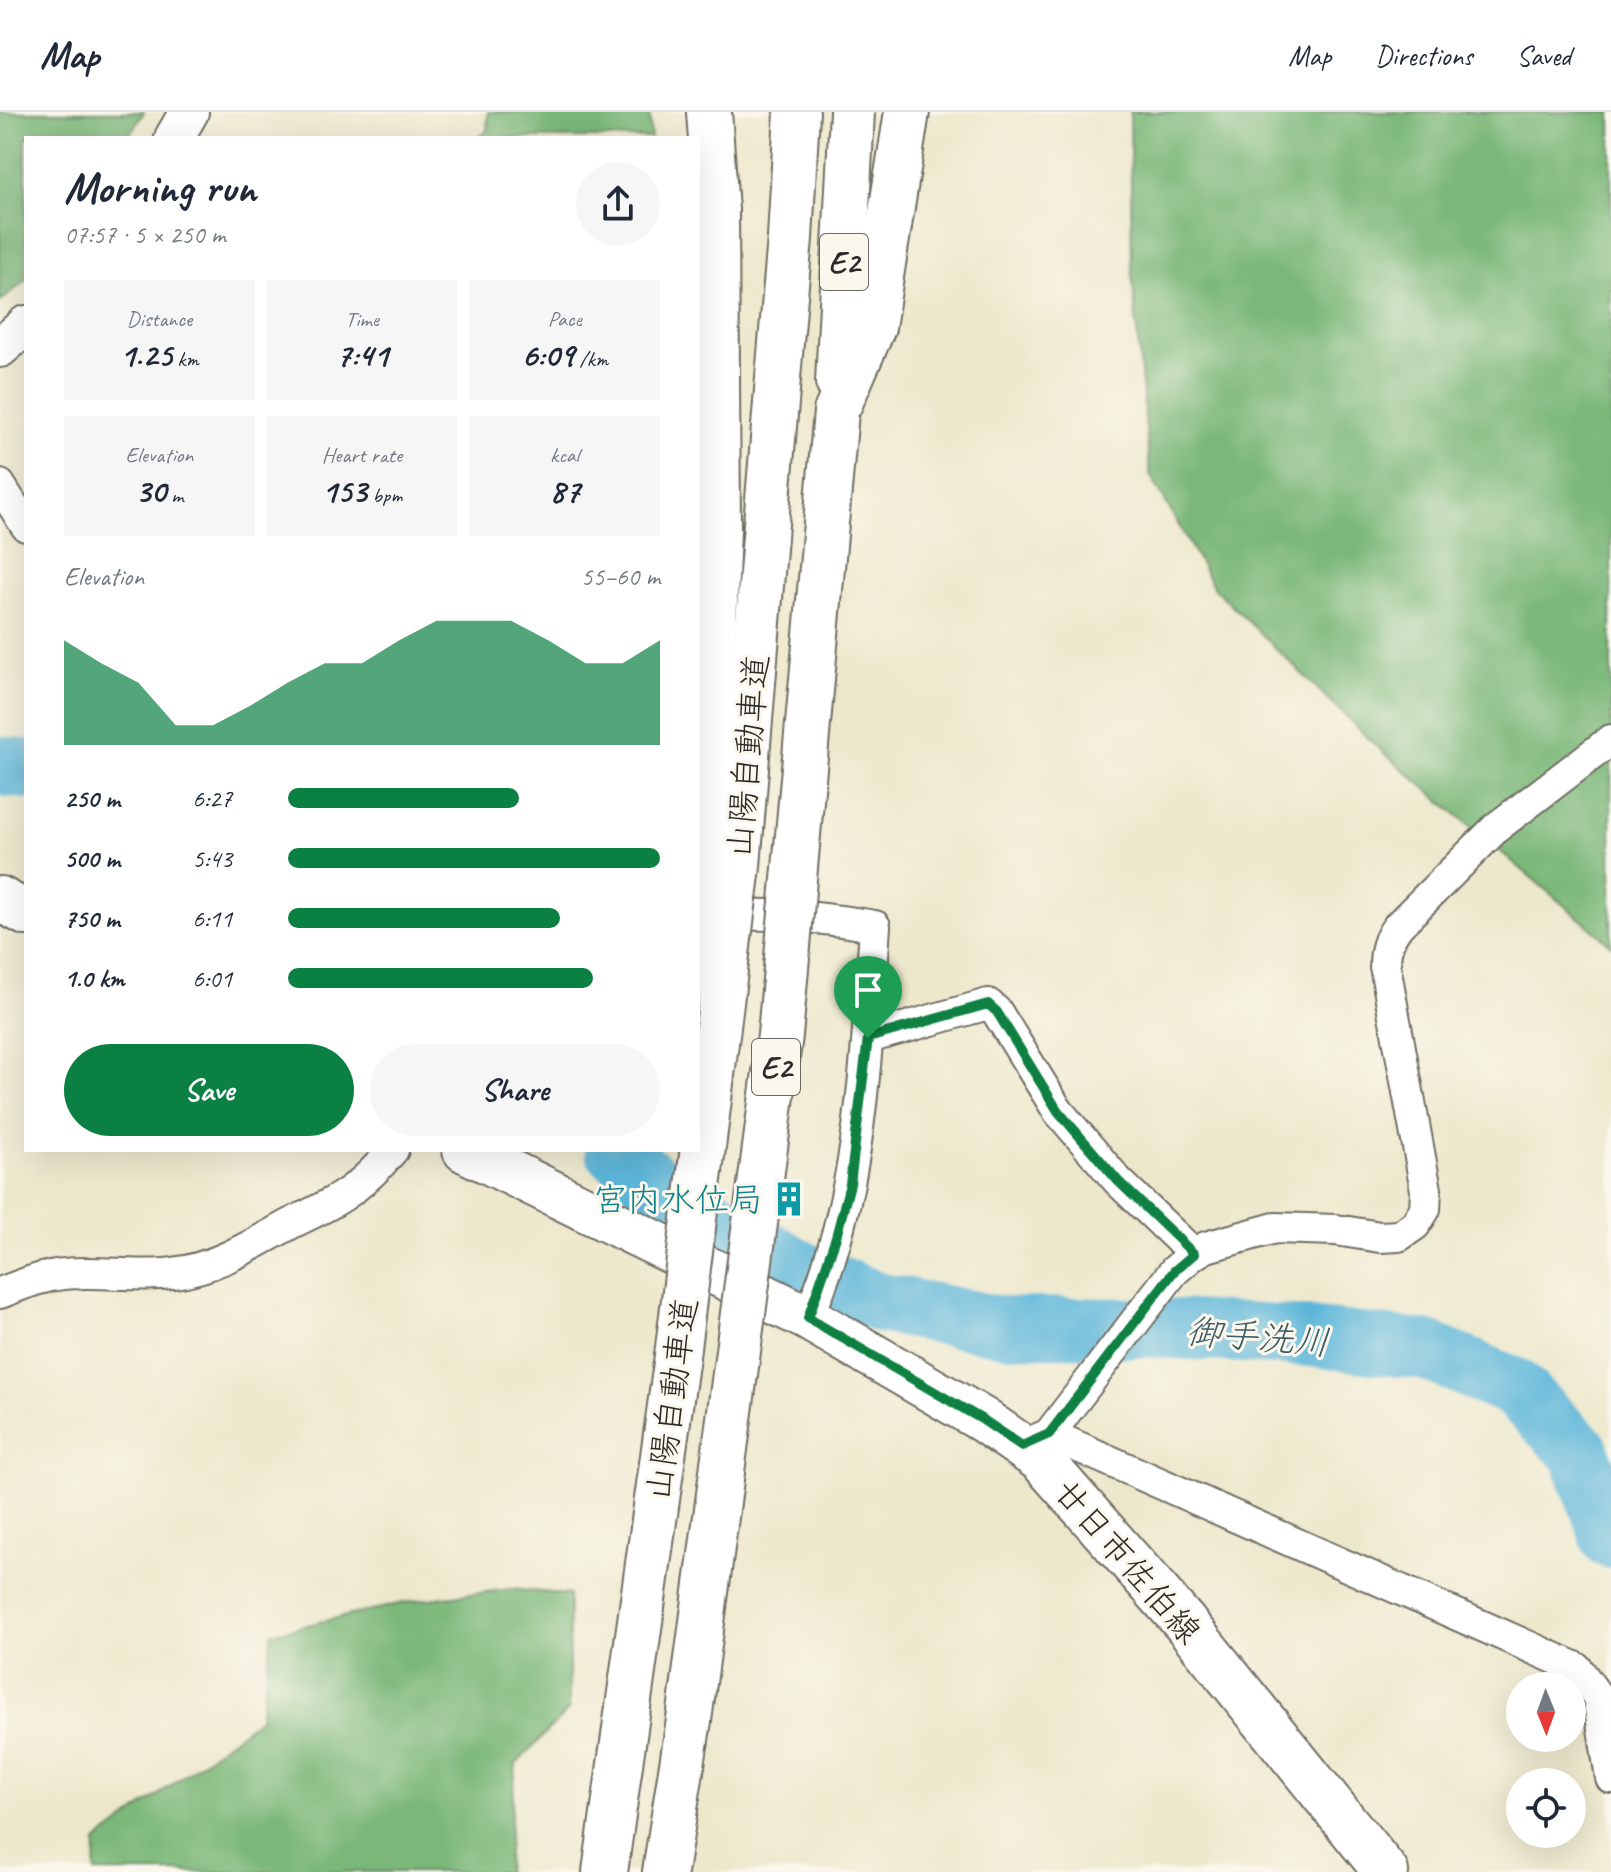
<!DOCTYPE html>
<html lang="en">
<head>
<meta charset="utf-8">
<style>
	:root { --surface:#fff; --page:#f6f6f7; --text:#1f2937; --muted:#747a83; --line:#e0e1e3; --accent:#0b8043 }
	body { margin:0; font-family:Caveat,"Klee One",sans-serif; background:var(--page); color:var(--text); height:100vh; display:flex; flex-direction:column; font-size:30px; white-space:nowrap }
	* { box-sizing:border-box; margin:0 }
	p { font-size:26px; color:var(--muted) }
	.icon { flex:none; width:44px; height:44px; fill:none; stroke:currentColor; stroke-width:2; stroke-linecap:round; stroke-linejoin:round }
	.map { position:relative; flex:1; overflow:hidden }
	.panel { position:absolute; left:24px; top:24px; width:676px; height:1016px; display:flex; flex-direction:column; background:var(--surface); border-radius:0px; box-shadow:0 8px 32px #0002 }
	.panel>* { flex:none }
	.needle { width:52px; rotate:179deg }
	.controls { position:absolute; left:1506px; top:1560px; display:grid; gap:16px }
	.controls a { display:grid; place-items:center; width:80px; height:80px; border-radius:50%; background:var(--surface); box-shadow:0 8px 32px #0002; font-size:40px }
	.pin { position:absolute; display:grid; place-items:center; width:68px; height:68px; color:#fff; margin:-82px -34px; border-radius:50% 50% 50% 0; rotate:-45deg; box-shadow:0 0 8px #0007 }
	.pin .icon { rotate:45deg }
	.round { display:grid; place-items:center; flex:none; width:84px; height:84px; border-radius:42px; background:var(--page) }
	.summary { display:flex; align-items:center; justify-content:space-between; height:136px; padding:0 40px }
	h1 { font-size:44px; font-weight:700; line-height:60px }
	.metrics { display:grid; grid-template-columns:repeat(3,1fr); gap:12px; height:136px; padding:8px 40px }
	.metrics div { display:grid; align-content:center; border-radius:0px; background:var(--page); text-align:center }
	.metrics b { font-size:34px; font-weight:700 }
	.metrics small { font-size:22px; font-weight:400 }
	.metrics p { font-size:22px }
	.chart { height:224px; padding:16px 40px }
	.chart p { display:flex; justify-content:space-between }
	.chart svg { width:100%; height:144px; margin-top:8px; fill:var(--accent); opacity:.7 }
	.primary-button { display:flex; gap:16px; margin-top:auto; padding:16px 40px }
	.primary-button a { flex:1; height:92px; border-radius:48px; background:var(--accent); color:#fff; font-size:32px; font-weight:700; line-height:92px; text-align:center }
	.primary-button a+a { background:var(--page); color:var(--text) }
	ul { padding:0 40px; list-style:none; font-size:26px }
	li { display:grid; grid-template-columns:128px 96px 1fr; align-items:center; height:60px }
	li i { height:20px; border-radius:10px; background:var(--accent) }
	header { display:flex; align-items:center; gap:48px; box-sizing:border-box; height:112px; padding:0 40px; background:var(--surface); border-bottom:2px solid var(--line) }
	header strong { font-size:38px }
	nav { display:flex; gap:44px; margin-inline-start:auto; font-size:28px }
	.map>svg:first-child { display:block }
	.forest { fill:#7ab778; stroke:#527152; stroke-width:2 }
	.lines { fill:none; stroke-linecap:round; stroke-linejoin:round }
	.river { stroke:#5bb6d9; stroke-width:60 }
	.building { fill:#d2a56e }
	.minor-casing { stroke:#6f6d63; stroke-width:34 }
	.tertiary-casing { stroke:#6f6d63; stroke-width:42 }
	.primary-casing { stroke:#6f6d63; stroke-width:48 }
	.motorway-casing { stroke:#6f6d63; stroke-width:48 }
	.minor { stroke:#fff; stroke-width:30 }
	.tertiary { stroke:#fff; stroke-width:38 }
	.primary { stroke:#fff; stroke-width:44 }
	.motorway { stroke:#fff; stroke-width:44 }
	.motorway-bridge-casing { stroke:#6f6d63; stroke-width:48; stroke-linecap:butt }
	.motorway-bridge { stroke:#fff; stroke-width:44 }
	.route-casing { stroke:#fff; stroke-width:16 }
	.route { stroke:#0b8043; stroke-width:10 }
	.labels { text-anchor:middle; stroke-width:6; stroke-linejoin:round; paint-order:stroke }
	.shield { fill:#fbf7ec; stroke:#696865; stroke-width:2 }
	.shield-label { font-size:32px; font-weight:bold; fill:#2b2b2b }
	.street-label { font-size:34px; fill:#2b2b2b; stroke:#fbf7ec }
	.culture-label { font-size:34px; fill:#0d838f; stroke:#fbf7ec; text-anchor:end }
	.water-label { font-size:36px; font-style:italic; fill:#3c5c68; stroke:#fbf7ec }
</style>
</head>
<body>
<header>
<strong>Map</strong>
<nav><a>Map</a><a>Directions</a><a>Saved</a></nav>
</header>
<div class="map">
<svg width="1611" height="1760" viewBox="0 0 1611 1760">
	<rect width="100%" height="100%" fill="#fbf7ec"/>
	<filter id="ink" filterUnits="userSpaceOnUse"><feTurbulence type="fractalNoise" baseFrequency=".0125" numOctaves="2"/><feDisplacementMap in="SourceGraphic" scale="16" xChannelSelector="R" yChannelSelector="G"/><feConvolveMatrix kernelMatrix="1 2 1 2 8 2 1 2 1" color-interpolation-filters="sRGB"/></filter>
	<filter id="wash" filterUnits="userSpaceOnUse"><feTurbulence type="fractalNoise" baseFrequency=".006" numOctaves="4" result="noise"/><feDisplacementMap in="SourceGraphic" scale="32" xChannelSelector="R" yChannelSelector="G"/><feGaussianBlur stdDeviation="1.8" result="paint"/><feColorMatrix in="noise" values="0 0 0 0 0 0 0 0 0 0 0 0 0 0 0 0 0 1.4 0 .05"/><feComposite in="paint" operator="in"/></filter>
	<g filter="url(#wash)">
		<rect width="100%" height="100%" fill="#ede8cc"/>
		<g class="forest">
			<polygon points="0,0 144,0 127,26 26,26 26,168 0,190"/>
			<polygon points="488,0 649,0 651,26 476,26 487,19"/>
			<polygon points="1130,0 1611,0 1611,833 1375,633 1214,476 1150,362 1132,161"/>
			<polygon points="511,1477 569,1483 569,1597 516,1652 506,1760 95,1760 96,1730 260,1606 272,1521 412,1489"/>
		</g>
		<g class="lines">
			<g class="river">
				<polyline points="0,654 26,657"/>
				<polyline points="615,1038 654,1071 802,1159 881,1191 1006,1215 1160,1216 1309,1225 1425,1238 1514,1275 1579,1339 1611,1427"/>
			</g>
		</g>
		<g id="blocks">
			<polygon class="building" points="783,1077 798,1079 794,1099 779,1096"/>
		</g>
	</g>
	<g filter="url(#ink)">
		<use href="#blocks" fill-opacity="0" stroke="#6f6d63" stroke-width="2"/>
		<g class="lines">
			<g class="minor-casing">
				<g id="minor">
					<polyline points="0,373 26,414"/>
					<path d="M716,805C767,799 824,806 875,814C866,946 862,1083 808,1206"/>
					<polyline points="868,926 988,892 997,900 1058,999 1118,1069 1194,1142"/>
					<path d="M0,1181C21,1173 42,1164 64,1162C100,1158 137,1166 173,1161C216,1156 253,1132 290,1112C312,1101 335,1091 354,1076C369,1065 381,1052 393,1038"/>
					<path d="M1049,1322L1174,1159L1194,1142L1206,1135L1275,1116L1336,1118L1380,1125L1399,1124L1415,1113L1425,1097L1426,1078L1385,854C1385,838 1388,827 1398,814L1497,715L1611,628"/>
					<polyline points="1031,1330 1049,1322 1577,1556 1598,1585 1611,1666"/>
				</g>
			</g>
			<g class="tertiary-casing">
				<g id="tertiary">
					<polyline points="174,26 189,0"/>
					<polyline points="0,236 26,213"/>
				</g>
			</g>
			<g class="primary-casing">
				<g id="primary">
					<polyline points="0,787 26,801"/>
					<polyline points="465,1038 808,1206 983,1308 1041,1348 1184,1510 1386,1760"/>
				</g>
			</g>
			<g class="motorway-casing">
				<g id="motorway">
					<polyline points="709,0 716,98 717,264"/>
					<polyline points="778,266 790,126 797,0"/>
					<polyline points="838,270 852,0"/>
					<polyline points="836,300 873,215 907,0"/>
					<polyline points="605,1760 677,1244"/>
					<polyline points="665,1760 689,1608"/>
				</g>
			</g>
			<use href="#minor" class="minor"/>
			<use href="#tertiary" class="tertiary"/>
			<use href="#primary" class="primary"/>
			<use href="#motorway" class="motorway"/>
			<g class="motorway-bridge-casing">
				<g id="motorway-bridge">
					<polyline points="699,857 718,419 717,264"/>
					<polyline points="677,1244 738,754 778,266"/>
					<polyline points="689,1608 780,923 836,300"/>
				</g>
			</g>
			<use href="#motorway-bridge" class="motorway-bridge"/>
		</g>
	</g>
	<g class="lines" filter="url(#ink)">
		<g class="route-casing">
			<polygon id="route" points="988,892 997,900 1058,999 1118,1069 1194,1142 1174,1159 1049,1322 1022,1334 983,1308 808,1206 836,1125 850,1072 868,926"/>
		</g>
		<use href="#route" class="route"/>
	</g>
	<defs>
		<g id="building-bare" transform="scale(2.76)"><path d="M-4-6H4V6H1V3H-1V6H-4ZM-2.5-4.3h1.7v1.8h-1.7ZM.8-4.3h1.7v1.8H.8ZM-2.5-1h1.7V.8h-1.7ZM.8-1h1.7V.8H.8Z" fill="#0f9aa8" stroke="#fbf7ec" stroke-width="2.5" paint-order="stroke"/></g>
	</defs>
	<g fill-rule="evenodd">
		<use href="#building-bare" x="789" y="1087"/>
	</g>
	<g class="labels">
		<g class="shield">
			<rect x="820" y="122" width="48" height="56" rx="6"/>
			<rect x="752" y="927" width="48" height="56" rx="6"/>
		</g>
		<g class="shield-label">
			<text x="844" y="161">E2</text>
			<text x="776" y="966">E2</text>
		</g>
		<g class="street-label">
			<text transform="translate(747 644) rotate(-85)" y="12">山陽自動車道</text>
			<text transform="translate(671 1287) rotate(-82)" y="12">山陽自動車道</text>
			<text transform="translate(1128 1449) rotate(49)" y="12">廿日市佐伯線</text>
		</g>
		<g class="culture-label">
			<text x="763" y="1099">宮内水位局</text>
		</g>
		<g class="water-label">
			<text transform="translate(1258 1224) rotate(5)" y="13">御手洗川</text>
		</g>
	</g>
</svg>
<div class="controls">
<a><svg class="needle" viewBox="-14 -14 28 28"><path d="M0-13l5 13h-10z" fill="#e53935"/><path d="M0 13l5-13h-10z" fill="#747a83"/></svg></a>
<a><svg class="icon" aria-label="locate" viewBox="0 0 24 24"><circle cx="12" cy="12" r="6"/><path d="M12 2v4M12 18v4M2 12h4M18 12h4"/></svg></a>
</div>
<div class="pin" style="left:868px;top:926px;background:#1e9e55"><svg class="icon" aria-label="arrive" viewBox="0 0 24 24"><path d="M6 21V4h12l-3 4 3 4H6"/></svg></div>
<section class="panel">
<div class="summary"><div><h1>Morning run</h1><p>07:57 · 5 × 250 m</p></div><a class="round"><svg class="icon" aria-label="share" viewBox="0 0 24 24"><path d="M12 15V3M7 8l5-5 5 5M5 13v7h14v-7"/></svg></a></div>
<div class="metrics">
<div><p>Distance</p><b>1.25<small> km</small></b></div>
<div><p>Time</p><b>7:41</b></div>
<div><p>Pace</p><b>6:09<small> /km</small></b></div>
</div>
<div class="metrics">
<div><p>Elevation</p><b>30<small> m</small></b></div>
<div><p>Heart rate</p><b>153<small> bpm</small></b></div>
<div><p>kcal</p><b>87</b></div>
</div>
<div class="chart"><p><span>Elevation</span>55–60 m</p>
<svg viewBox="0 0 160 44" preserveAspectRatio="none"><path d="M0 44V12L10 19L20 25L30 38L40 38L50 32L60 25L70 19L80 19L90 12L100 6L110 6L120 6L130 12L140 19L150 19L160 12V44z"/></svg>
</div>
<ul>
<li><b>250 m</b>6:27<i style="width:62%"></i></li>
<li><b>500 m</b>5:43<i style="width:100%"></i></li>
<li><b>750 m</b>6:11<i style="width:73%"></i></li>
<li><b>1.0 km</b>6:01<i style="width:82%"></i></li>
</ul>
<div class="primary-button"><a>Save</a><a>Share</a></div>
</section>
</div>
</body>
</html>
